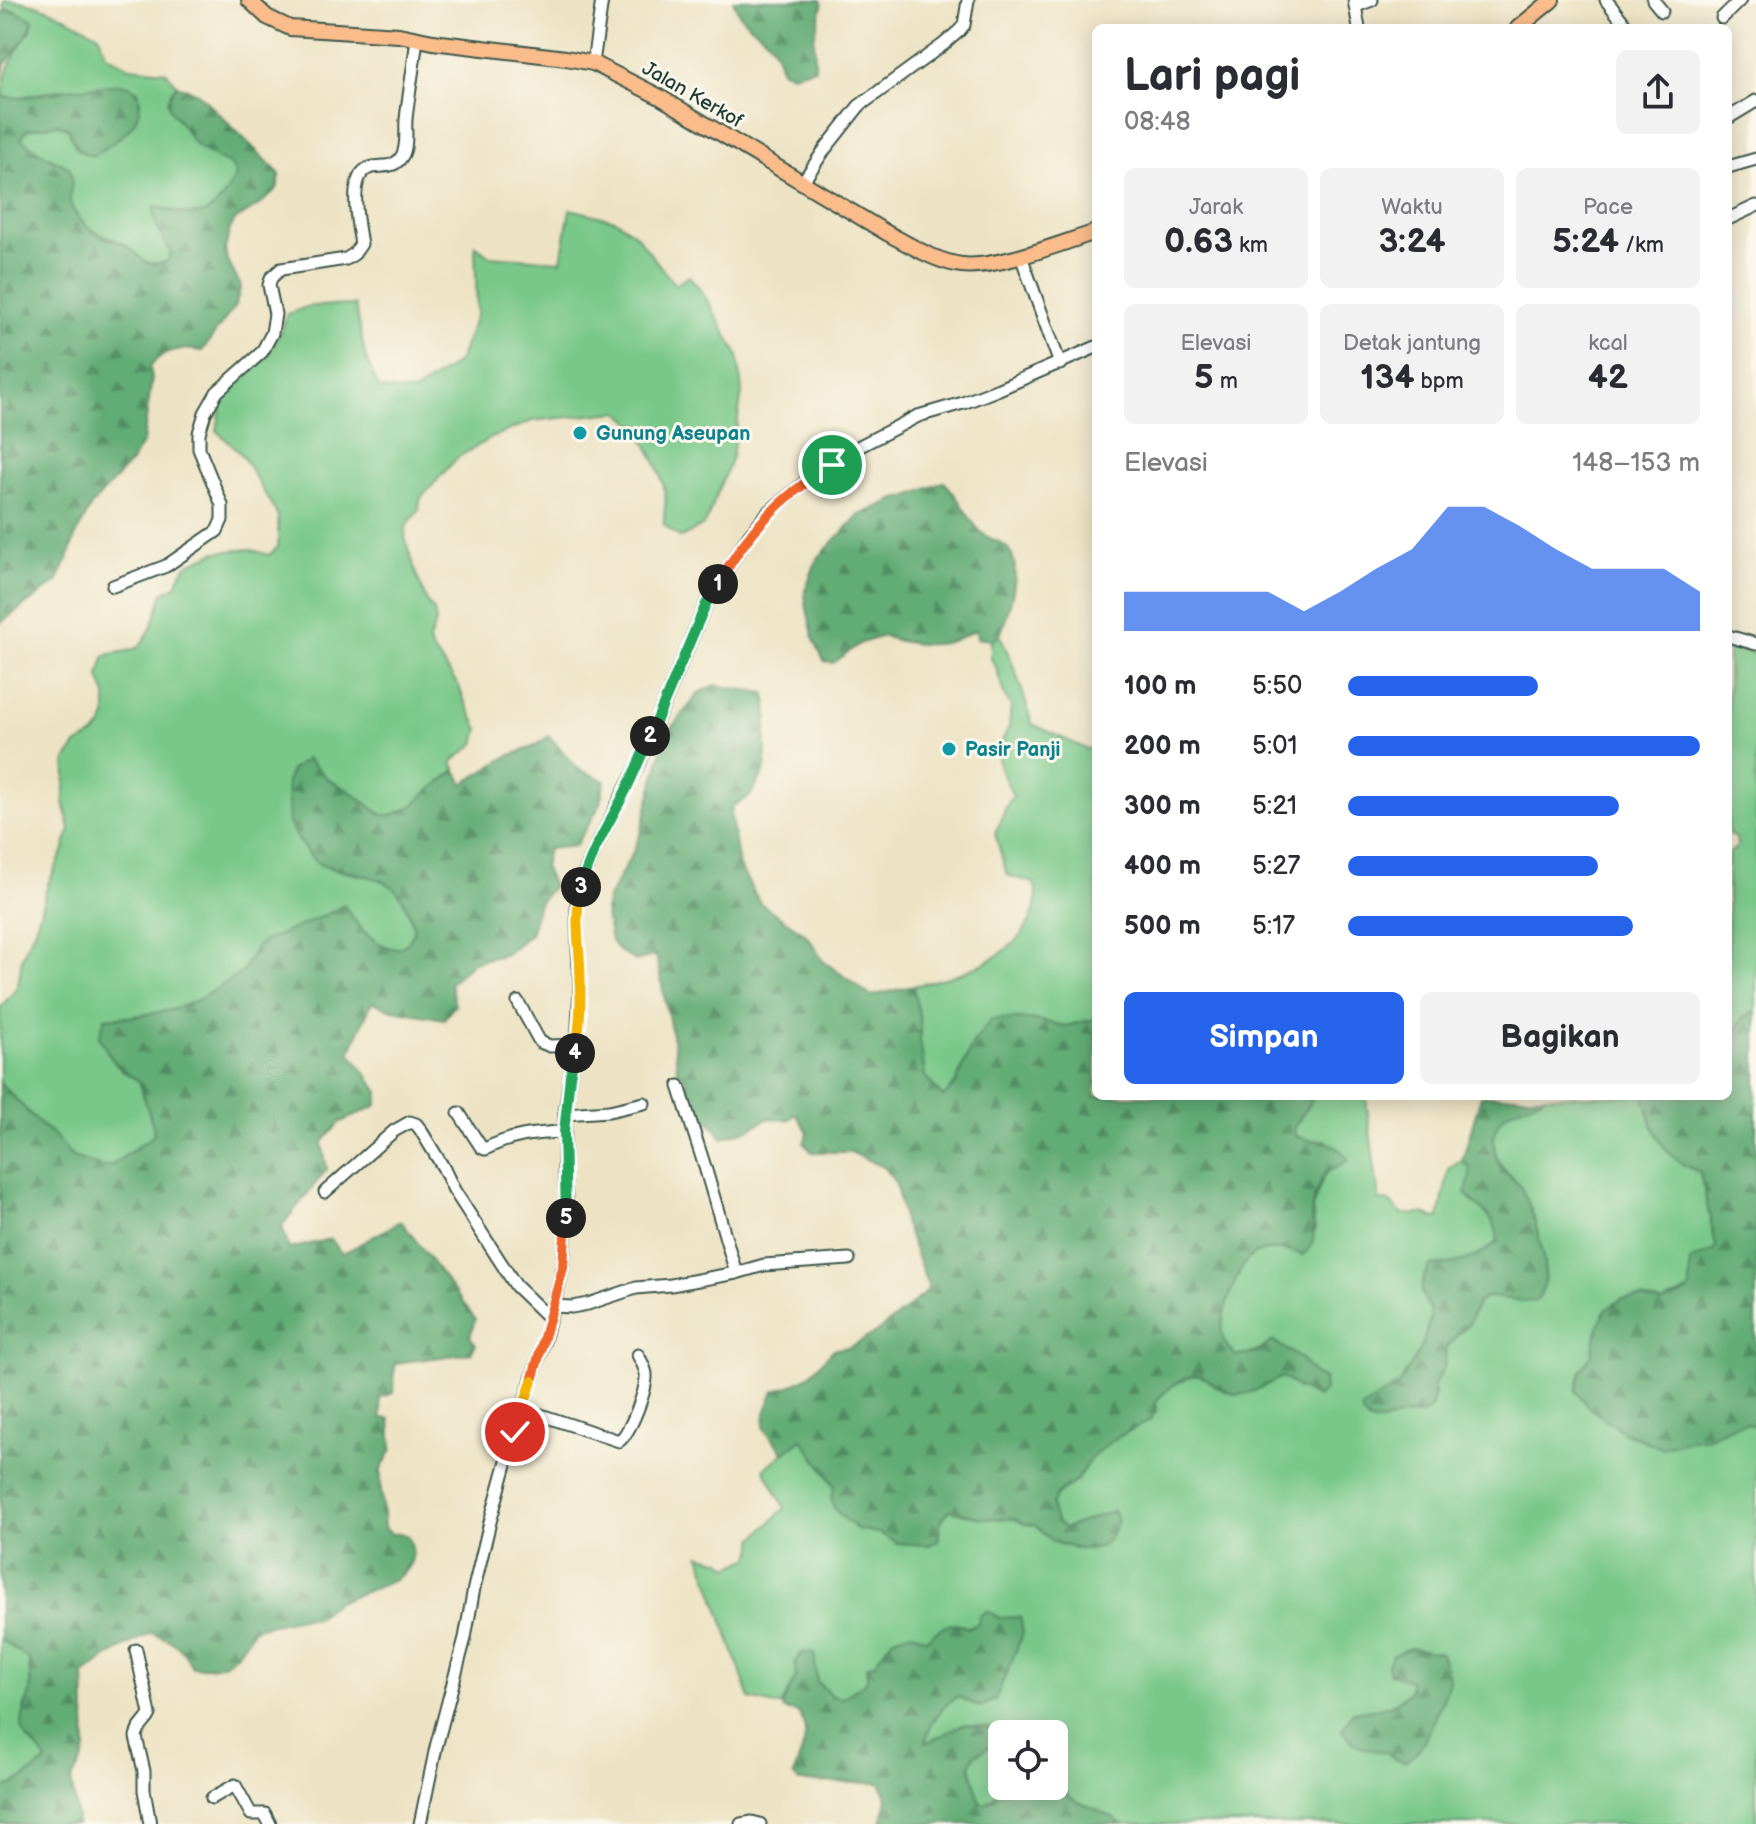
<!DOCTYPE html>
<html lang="id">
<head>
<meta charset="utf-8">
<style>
	:root { --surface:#fff; --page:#f2f2f3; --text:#2b2b33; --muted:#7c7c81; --accent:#2563eb }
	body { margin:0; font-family:"Balsamiq Sans",sans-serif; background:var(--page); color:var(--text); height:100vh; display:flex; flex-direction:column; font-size:30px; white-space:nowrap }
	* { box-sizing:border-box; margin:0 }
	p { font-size:26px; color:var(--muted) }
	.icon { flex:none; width:44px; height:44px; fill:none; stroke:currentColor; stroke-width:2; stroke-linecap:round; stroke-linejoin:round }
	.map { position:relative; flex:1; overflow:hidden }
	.panel { position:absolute; left:1092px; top:24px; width:640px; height:1076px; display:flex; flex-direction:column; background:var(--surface); border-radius:12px; box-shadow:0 4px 20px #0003 }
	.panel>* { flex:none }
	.buttons { position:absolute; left:988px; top:1720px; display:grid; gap:16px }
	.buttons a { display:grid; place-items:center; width:80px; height:80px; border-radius:12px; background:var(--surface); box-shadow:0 4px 20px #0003; font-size:40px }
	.pin { position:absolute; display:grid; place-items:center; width:68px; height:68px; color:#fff; margin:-34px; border:4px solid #fff; border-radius:50%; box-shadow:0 2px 8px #0007 }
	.km { position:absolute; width:40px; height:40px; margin:-20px; border-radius:50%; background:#222; color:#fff; font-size:22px; line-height:40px; text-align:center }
	.round { display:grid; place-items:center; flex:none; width:84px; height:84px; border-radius:12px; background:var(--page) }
	.headline { display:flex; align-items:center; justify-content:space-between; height:136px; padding:0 32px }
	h1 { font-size:44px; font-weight:700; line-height:60px }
	.stats { display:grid; grid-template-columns:repeat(3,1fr); gap:12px; height:136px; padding:8px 32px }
	.stats div { display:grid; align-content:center; border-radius:12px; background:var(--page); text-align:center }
	.stats b { font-size:34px; font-weight:700 }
	.stats small { font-size:22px; font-weight:400 }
	.stats p { font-size:22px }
	.chart { height:224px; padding:16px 32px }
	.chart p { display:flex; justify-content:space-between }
	.chart svg { width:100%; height:144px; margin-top:8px; fill:var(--accent); opacity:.7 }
	.cta { display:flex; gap:16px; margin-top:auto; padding:16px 32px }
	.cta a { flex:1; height:92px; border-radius:12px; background:var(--accent); color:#fff; font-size:32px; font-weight:700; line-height:92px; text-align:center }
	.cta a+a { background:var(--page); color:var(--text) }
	ul { padding:0 32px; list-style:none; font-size:26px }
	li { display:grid; grid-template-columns:128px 96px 1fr; align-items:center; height:60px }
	li i { height:20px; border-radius:10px; background:var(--accent) }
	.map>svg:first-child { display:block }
	.green { fill:#79c889; stroke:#4c825e; stroke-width:2; fill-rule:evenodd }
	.forest { fill:url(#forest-firs); stroke:#407454; stroke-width:2 }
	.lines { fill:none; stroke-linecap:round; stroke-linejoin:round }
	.minor-casing { stroke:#3e564a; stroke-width:15 }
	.major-casing { stroke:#3e564a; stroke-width:18 }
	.minor { stroke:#fff; stroke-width:11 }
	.major { stroke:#fabc8b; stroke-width:14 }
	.split-1-casing { stroke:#fff; stroke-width:16 }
	.split-2-casing { stroke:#fff; stroke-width:16 }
	.split-3-casing { stroke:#fff; stroke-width:16 }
	.split-4-casing { stroke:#fff; stroke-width:16 }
	.split-5-casing { stroke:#fff; stroke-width:16 }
	.split-6-casing { stroke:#fff; stroke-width:16 }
	.split-7-casing { stroke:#fff; stroke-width:16 }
	.split-1 { stroke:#f0652b; stroke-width:10 }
	.split-2 { stroke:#22a559; stroke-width:10 }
	.split-3 { stroke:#22a559; stroke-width:10 }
	.split-4 { stroke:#f5b400; stroke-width:10 }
	.split-5 { stroke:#22a559; stroke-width:10 }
	.split-6 { stroke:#f0652b; stroke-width:10 }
	.split-7 { stroke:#f5b400; stroke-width:10 }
	.culture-dot { fill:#0f9aa8; stroke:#fbf7ec; stroke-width:3 }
	.labels { text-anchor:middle; stroke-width:6; stroke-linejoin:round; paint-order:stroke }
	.street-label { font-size:20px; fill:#1f3d34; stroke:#fbf7ec }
	.culture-label { font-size:20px; font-weight:bold; fill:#0d838f; stroke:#fbf7ec; text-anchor:start }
</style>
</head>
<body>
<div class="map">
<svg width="1756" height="1824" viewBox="0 0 1756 1824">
	<defs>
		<pattern id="forest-firs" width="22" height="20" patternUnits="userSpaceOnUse" patternTransform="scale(2)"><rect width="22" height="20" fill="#62ac75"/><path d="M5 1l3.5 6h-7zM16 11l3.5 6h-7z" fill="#508d61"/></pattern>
	</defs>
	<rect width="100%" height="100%" fill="#fbf7ec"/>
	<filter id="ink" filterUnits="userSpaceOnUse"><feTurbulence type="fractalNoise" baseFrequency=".0125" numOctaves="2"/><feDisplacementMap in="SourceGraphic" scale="16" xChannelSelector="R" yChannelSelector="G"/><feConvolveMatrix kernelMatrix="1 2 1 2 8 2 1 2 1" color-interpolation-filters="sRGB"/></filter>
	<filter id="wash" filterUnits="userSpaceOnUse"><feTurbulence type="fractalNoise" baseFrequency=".006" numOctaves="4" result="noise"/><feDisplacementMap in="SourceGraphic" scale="32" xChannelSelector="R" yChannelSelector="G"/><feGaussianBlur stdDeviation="1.8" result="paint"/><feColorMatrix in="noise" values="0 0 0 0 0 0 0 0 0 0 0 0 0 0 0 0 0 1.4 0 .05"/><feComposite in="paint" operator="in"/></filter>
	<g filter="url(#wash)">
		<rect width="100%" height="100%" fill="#ede3c4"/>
		<g class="green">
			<path d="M5,0C39,0 69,19 99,35L106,55L129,67L165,71L177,85L171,92L184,128L196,145L232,166L236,176C211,221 202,220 154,206L156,225L171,252L167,262C139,269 141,253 122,243C103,234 86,232 75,212C73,209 70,203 69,201C69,195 71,187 72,181L43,154L21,139L26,130L57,124L68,128L76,147L138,112L140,101L138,91L120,84L96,88L65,89L14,98L4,97C0,75 18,47 31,30L16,11L6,9L3,6Z"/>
			<path d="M570,209L615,220L635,234L675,285L689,276L703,293L738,355L742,392L732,457L705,524L681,538L664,525C663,514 667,504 665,493C662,469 639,424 618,412L532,421L493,437L457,458L420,499L419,510L406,526L405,537L416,574L428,604L434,611L436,622L429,640L430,646L459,686L463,698L479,729L475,744L452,762L456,770L425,794L411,807L392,815H382L348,790L329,780L307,759L294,833C301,843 309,860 322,865C346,877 384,871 401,895C404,898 405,903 406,907C412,920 419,935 405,945C399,949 393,949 387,947C367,939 355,921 343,905L332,912L256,947L242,973L196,1001L172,1010L130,1017L105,1018L121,1070L139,1081L153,1126L154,1135L112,1165L102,1167L72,1157L53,1134L41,1125L0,1083V1008L16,989L19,979L22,957L36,926L48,884L63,852L70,830L64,801L66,775L65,762L76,745L95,734L102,726L106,717V696L99,677L104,657C116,650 124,654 134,649C150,643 158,608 163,593L176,586L180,575L187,565L216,552L249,549L269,555L278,547V516L242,455L217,431C219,415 224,389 238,379C241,376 246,375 250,373C268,358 281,335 287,314L310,306L355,305L366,359L379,389L414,392L459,361L477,313L475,245L490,256L561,261Z"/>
			<path d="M1000,636C1014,664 1024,694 1032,724L1086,749L1096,748V1019L1065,1026L1031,1019L973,1043L956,1083L943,1098L925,1076L920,1041V1021L913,986C959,975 1021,960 1035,907C1037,897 1038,893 1034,883L1007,875L995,833L1007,805L1013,796L1000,768L998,757L999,747L1009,727L1011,706L1005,697L996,667L991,659V640Z"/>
			<polygon points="1728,648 1756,654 1756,1013 1744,1016 1733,1035 1728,1038 1728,854 1737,847 1736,838 1728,834"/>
			<path d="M1314,1096H1367V1107L1379,1200L1389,1202L1402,1214H1424L1434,1218H1439L1449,1169L1457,1162L1462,1161L1470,1167L1472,1201C1486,1211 1498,1222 1498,1241C1477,1260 1457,1264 1430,1266L1421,1292L1430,1309V1319L1421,1349L1399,1384L1402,1416L1424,1414L1434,1395V1385L1444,1367L1446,1347L1469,1323L1477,1304L1485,1297H1495L1545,1272C1540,1244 1536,1214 1521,1188C1513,1174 1501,1171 1496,1154C1492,1143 1494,1128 1501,1119C1513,1104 1531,1106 1545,1096H1644L1653,1127L1689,1168L1700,1172L1717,1246L1714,1250L1690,1290L1662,1303L1642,1298L1596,1334L1592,1354L1581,1371L1615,1425L1632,1436L1662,1448L1696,1438H1706L1735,1425L1746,1423L1756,1426V1824H1121L1116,1819L1070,1798L1054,1779V1734H1002C1002,1759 1009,1790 985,1804L980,1803L970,1765L974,1756L996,1742L926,1744L928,1729L944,1706L957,1696L980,1707L978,1624L926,1639L893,1638L875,1663L867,1681L843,1699L832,1696L795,1662L796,1677L782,1705H775L750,1699L700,1555L722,1561L729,1567L749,1558L754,1549V1539L785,1508L764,1469L802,1438L835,1487L831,1498L857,1529L879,1533L897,1543L938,1541L941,1520L950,1510L981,1518L1015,1519L1024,1524L1034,1525L1049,1539L1060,1544L1092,1550L1057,1523L1052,1513V1503L1058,1494L1076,1481L1090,1459L1097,1452L1114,1439L1150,1420L1156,1411V1401L1168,1388L1187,1378L1198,1375L1207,1379L1215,1386L1252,1392L1281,1377L1290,1381L1297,1389L1324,1379L1315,1375L1301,1359L1273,1341C1260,1350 1251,1358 1235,1355C1229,1349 1223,1343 1222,1334C1220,1316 1238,1264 1254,1254C1268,1247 1289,1250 1303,1255L1315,1229L1312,1208L1323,1178L1330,1169L1341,1166L1326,1140H1306L1296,1136L1294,1127ZM1410,1648C1426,1652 1442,1662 1449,1677L1395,1759L1387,1752L1386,1707L1404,1698L1411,1690Z"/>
			<polygon points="0,1638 29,1660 31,1691 24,1708 27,1738 43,1752 47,1761 14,1785 0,1789"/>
		</g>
		<g class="forest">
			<path d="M733,0H821L822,7L814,38L815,68L792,74L782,71C778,61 776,48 768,40C751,23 742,26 733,0Z"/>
			<polygon points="6,9 16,11 33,20 31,30 5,64 0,83 0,15"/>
			<path d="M120,84L129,86L138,91C147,126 117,140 93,156C75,153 74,143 68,128L57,124L26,130L21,139L43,154L70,168C71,172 72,176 72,180C72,188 68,197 71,205C76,220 91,231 106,238C112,240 119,241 124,244C142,255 140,269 167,262L171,252C162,237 152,223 154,206C201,220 211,221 236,176L232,166C221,159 203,153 194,143C190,139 188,132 184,127C171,111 160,105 177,85L198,93L280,174L277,189L259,205L235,220L230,229L225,249L227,260L241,286L235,306L202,351C182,347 161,349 150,368L152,378L143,442L131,462L91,506L75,537L68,559L57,582L0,623V91L4,97C23,100 43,93 62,90C81,87 100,87 120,84Z"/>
			<path d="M944,482C960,497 967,519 982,533C989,540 1003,541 1009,550C1024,570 1007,614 1000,636L991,640L977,638L976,630C966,634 955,641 944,643C925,646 901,643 884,636L861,643L833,663L824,661L814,640L806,604L805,591L817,559L858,516L893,500L909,496Z"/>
			<path d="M715,685L765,693L768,712L766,732V762L764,773L749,797L732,806L731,817L739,866L760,903L804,933L811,941L822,960L871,996L913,986L920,1021V1041L925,1076L943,1097L956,1083L973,1043L992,1019H1031L1065,1026L1096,1019V1096H1314L1294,1127L1296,1136C1320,1146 1328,1133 1349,1160C1341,1166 1329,1168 1323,1177C1319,1184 1313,1200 1312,1208C1309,1227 1322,1239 1303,1255C1289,1250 1268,1246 1254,1254C1238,1264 1220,1316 1222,1334C1223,1343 1229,1349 1235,1355C1251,1358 1260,1350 1273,1341L1301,1359L1315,1375L1324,1379L1325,1390L1317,1397C1302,1393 1294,1383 1281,1377C1268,1384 1254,1393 1239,1395C1233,1395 1227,1391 1221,1389C1214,1385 1208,1377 1199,1376C1183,1373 1166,1390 1156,1401V1411L1150,1420L1114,1439L1097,1452L1090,1459L1076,1481L1058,1494L1052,1503L1053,1513L1057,1523L1065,1528L1113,1511L1118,1520C1110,1543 1102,1552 1077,1548C1069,1547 1061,1545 1053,1541C1046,1537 1041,1530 1034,1525L1024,1524L1015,1519L981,1518L950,1510L941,1520L938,1541L929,1545L897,1543L879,1533L857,1529L841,1516L834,1508L831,1498L835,1486L802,1439L784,1453L764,1428L765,1413L774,1391L790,1386L809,1376L834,1349L850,1347L874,1334L903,1312L927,1291L928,1286L904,1222L896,1184L885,1168L851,1152H812L804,1143L808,1132L796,1114L788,1120L769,1118L749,1129L722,1138L712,1124L696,1111L690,1097L685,1077L677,1070L675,1050L656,955L636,961L618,950L611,941L605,911L607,900L632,854L640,835L666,735L699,693Z"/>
			<path d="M549,736L577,768L605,781L599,807L575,846L548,849L544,867L553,886L539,903L530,934L506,954L473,962L450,983L455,1005L444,1019L393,1010L372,1002L350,1052L379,1092L377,1105L339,1123L322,1143L327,1169L282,1226L289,1249L331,1239L342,1254L401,1221L475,1319L470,1337L476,1344L471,1353L395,1363L393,1393L380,1398L381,1418L390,1419L392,1449L381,1470V1491L384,1528L392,1534C402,1533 408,1533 411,1544C423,1583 359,1590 336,1603C329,1607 322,1613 316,1618L305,1617L255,1628C235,1657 230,1670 192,1667C181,1646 174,1640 151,1633L116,1651L84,1674L86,1749L83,1759L71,1781L75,1802L77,1824H0V1789L14,1785L47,1761C42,1749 27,1743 23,1731C20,1717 27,1705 30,1693C32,1683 29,1670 29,1660L0,1638V1083L41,1125L53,1134L72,1157L102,1167L112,1165L154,1135L153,1126L139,1081C115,1067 112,1061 99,1037L105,1018L130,1017L172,1010L196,1001L242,973L256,947L264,941L332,912L344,905C354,922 368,939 387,947C402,953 416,939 413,924C412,918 408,912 406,906C402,897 397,889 387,883C375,876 337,869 321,865L313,859L294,833L289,823L287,781L291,770L307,759L329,780L348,790L382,815H392L411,807L425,794L456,770L463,784L508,756L533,747Z"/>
			<path d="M1753,1012L1756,1013V1426L1746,1423L1735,1425L1706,1438H1696L1662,1448L1623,1432L1589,1408L1576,1391L1581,1371L1592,1354L1596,1334L1605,1310L1622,1299L1642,1298L1662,1303L1682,1295L1690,1289V1261L1714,1251L1716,1246L1700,1172C1662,1159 1653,1132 1644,1096H1728V1038C1741,1031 1737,1020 1753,1012Z"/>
			<path d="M1481,1096H1545C1531,1106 1513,1104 1501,1119C1491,1131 1492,1152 1500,1166C1505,1174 1516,1179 1521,1188C1533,1209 1548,1261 1544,1285C1543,1291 1540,1296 1536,1301C1519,1303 1502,1296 1485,1297L1477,1304L1469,1323L1446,1347L1444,1367L1434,1385L1432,1406L1424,1414L1402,1416L1381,1422H1369L1362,1414V1408L1399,1384L1421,1349L1430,1319V1309L1421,1292L1424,1276L1430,1266C1456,1264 1478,1260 1498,1241C1498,1217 1478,1209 1465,1193L1470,1178V1168L1462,1161Z"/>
			<path d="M987,1611L1000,1618L1020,1617L1023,1632L1021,1639L995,1700L980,1707L957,1696C940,1709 928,1722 926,1743L964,1724L992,1728L996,1732V1742L974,1756L970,1765L980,1803L985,1804L994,1799L1002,1785L1054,1786V1779L1071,1798L1116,1819L1121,1824H881L887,1798L880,1783L800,1782L793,1775C801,1754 812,1735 799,1713L784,1710L782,1705L796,1677L795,1662L802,1653L814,1652L817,1682L832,1696L843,1698L867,1681L866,1666L875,1663L893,1638L912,1632L926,1639C940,1628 950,1619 968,1628L978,1624L979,1616Z"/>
			<path d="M1410,1648L1441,1653C1443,1661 1448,1670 1449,1678C1450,1689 1426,1739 1419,1749C1415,1755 1410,1758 1405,1762L1395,1759L1387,1752L1366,1749L1356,1745L1342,1730L1353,1712C1375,1709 1395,1708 1410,1690V1680L1390,1674L1387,1665L1392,1656Z"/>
		</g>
	</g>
	<g filter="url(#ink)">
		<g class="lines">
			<g class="minor-casing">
				<g id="minor">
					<polyline points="1354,0 1359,28"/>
					<polyline points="1606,0 1628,28"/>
					<polyline points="1653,0 1662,11"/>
					<polyline points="1356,6 1372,0"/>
					<polyline points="1722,18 1740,0"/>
					<polyline points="593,63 602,0"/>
					<polyline points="1728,118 1756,101"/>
					<polyline points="1728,167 1756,159"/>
					<polyline points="802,183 825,149 859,106 944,44 959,31 964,25 968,0"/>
					<polyline points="1728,219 1756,206"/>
					<polyline points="1021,256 1060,364"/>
					<path d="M113,586L166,566L217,531L222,520V505L199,449V433L205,413L217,392L262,352L272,333L275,314L269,285L271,278L281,269L288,268L346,259L354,254L361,244C358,227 347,176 369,168C381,164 394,170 402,156C408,146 405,130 406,119C409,92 414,65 417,38"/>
					<polyline points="1728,636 1756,644"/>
					<polyline points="518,1002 540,1042 550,1046 577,1045"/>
					<polyline points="679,1086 705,1167 736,1273"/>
					<path d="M459,1113L481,1147L485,1149C512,1135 535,1133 564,1132"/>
					<polyline points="565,1114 609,1111 644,1103"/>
					<polyline points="325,1192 394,1131 410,1122 416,1124 420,1129 443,1167 454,1190 516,1286 549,1318"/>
					<polyline points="554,1306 572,1307 588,1304 636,1288 671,1285 736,1273 764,1265 849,1259"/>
					<path d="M523,1409L619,1441C631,1432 647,1389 646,1374C645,1367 641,1361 638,1355"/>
					<path d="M136,1650L150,1714C147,1722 137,1727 136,1737L144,1771V1790L150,1824"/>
					<polyline points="212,1798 235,1785 251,1814 265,1814 270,1824"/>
					<polyline points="420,1824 436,1747 465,1638 474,1588 490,1522 515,1432 544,1341 563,1268 567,1210 564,1169 565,1114 570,1076 577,1045 580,988 577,925 577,905 580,889 585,872 597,845 638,765 706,604 721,578 750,534 768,513 804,483 860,446 918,416 963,403 999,389 1096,347"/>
					<polyline points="741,1824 752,1822 760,1824"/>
				</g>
			</g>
			<g class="major-casing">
				<g id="major">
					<path d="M249,0L267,17L290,28L399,35L433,42L566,58L593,63L660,97L887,233C910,245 936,262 962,265C997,269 1061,243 1096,232"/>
					<polyline points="1518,28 1552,0"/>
				</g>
			</g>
			<use href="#minor" class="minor"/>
			<use href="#major" class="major"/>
		</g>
	</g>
	<g class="lines" filter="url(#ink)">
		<g class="split-1-casing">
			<path id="split-1" d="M718,584C748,531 780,497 832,465"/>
		</g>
		<g class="split-2-casing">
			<polyline id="split-2" points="650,736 706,604 718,584"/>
		</g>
		<g class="split-3-casing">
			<path id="split-3" d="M581,887C589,856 606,828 621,800C632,779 641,757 650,736"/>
		</g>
		<g class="split-4-casing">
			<path id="split-4" d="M575,1053C581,1028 581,989 580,963C578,937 575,913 581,887"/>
		</g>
		<g class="split-5-casing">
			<polyline id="split-5" points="566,1218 564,1132 570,1076 575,1053"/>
		</g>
		<g class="split-6-casing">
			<polyline id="split-6" points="532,1381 563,1268 566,1218"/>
		</g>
		<g class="split-7-casing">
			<polyline id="split-7" points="515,1432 532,1381"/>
		</g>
		<use href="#split-1" class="split-1"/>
		<use href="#split-2" class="split-2"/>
		<use href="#split-3" class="split-3"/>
		<use href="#split-4" class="split-4"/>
		<use href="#split-5" class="split-5"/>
		<use href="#split-6" class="split-6"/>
		<use href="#split-7" class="split-7"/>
	</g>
	<g class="culture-dot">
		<circle cx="580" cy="433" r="8"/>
		<circle cx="949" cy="749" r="8"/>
	</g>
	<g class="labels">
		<g class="street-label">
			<text transform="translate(693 94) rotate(30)" y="7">Jalan Kerkof</text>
		</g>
		<g class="culture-label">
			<text x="596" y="440">Gunung Aseupan</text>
			<text x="965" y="756">Pasir Panji</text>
		</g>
	</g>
</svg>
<div class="buttons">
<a><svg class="icon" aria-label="locate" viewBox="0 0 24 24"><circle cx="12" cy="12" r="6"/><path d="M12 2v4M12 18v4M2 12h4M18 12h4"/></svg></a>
</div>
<div class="pin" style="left:832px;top:465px;background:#1e9e55"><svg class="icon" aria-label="arrive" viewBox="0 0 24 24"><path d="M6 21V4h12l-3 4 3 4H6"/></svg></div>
<div class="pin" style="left:515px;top:1432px;background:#d93025"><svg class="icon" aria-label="check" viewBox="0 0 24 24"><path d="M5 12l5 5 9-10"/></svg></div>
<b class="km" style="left:718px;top:584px">1</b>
<b class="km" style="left:650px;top:736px">2</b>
<b class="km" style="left:581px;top:887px">3</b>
<b class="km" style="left:575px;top:1053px">4</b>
<b class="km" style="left:566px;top:1218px">5</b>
<section class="panel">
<div class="headline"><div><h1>Lari pagi</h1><p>08:48</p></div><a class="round"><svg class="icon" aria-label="share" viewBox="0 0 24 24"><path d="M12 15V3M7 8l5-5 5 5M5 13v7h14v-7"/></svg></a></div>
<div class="stats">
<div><p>Jarak</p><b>0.63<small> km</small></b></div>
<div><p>Waktu</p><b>3:24</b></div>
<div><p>Pace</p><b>5:24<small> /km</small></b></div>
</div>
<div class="stats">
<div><p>Elevasi</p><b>5<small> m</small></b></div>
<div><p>Detak jantung</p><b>134<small> bpm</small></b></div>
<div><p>kcal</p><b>42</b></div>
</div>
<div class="chart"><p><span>Elevasi</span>148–153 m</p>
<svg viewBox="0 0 160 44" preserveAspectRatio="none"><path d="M0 44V32L10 32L20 32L30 32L40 32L50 38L60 32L70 25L80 19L90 6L100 6L110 12L120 19L130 25L140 25L150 25L160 32V44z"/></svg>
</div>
<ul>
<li><b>100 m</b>5:50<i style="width:54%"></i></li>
<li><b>200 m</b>5:01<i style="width:100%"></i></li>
<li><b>300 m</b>5:21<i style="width:77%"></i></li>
<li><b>400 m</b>5:27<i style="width:71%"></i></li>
<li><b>500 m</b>5:17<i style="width:81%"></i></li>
</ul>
<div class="cta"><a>Simpan</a><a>Bagikan</a></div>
</section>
</div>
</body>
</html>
